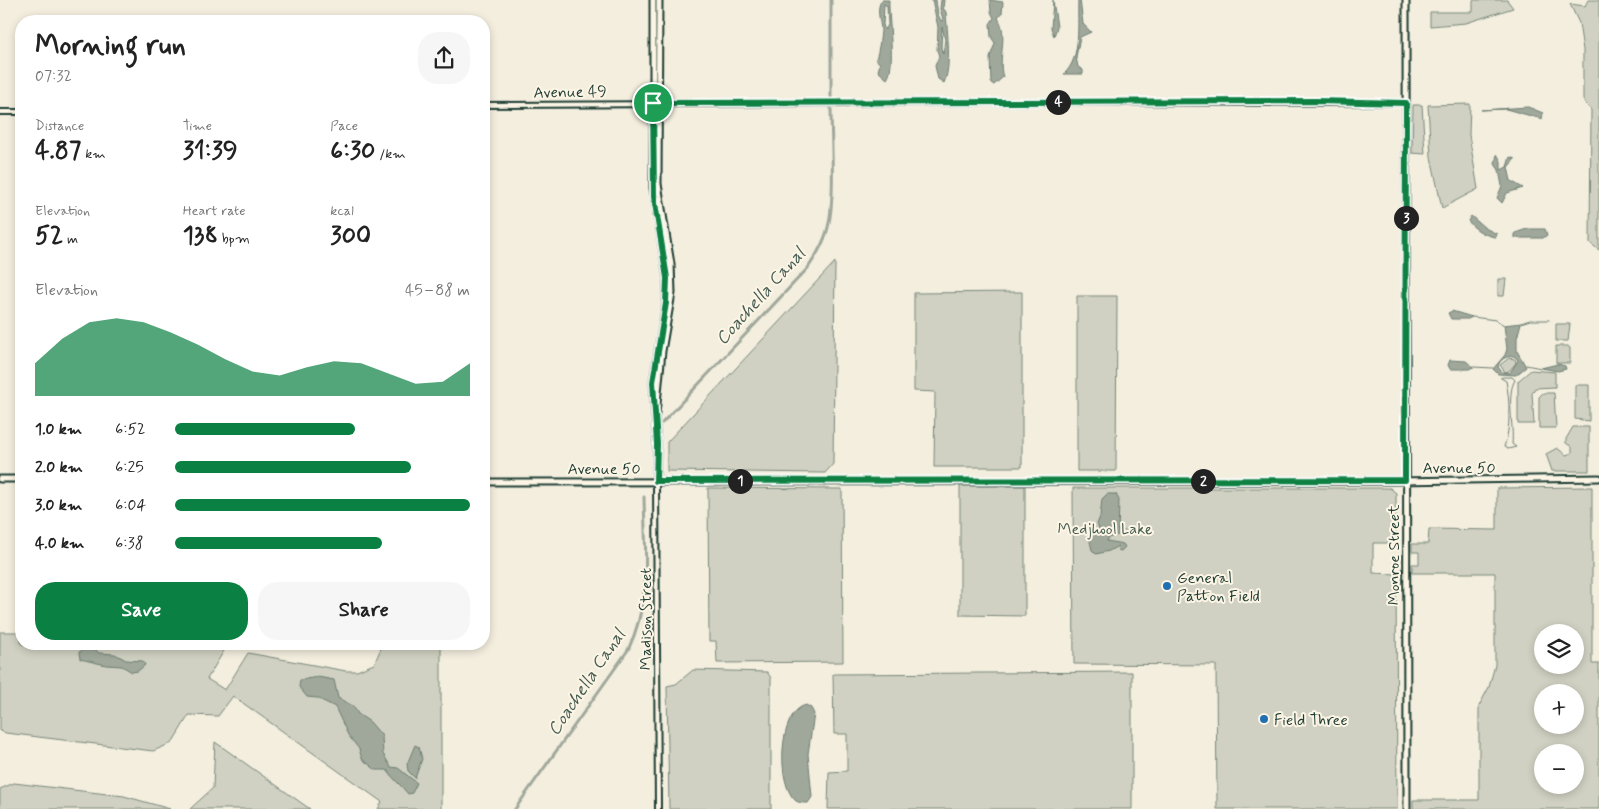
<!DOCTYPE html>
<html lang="en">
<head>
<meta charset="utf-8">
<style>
	:root { --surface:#fff; --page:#f6f6f6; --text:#222; --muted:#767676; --accent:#0b8043 }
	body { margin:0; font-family:Mynerve,sans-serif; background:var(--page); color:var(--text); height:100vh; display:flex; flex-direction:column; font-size:19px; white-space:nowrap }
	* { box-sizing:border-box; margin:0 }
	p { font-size:16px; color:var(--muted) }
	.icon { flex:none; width:28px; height:28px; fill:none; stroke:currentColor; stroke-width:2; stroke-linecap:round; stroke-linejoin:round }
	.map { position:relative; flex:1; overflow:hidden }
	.side { position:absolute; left:15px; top:15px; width:475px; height:635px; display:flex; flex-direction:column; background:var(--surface); border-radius:20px; box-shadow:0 2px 8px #0003 }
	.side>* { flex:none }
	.buttons { position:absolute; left:1534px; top:624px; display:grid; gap:10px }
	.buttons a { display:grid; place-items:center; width:50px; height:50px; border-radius:50%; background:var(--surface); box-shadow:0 2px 8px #0003; font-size:25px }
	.pin { position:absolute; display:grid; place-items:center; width:42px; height:42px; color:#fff; margin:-21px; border:2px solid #fff; border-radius:50%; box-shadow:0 1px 5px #0007 }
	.km { position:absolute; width:25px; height:25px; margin:-12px; border-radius:50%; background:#222; color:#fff; font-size:14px; line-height:25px; text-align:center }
	.round { display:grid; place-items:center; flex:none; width:52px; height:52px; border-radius:20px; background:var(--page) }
	.head { display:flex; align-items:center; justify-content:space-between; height:85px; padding:0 20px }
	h1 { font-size:28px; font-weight:700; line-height:38px }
	.stats { display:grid; grid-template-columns:repeat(3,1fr); gap:8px; height:85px; padding:5px 20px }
	.stats div { display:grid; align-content:center }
	.stats b { font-size:25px; font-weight:700 }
	.stats small { font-size:14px; font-weight:400 }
	.stats p { font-size:14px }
	.chart { height:140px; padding:10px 20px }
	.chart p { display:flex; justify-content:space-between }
	.chart svg { width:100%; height:90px; margin-top:5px; fill:var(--accent); opacity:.7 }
	.primary-button { display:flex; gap:10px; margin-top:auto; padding:10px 20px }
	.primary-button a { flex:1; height:58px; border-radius:20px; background:var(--accent); color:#fff; font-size:20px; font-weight:700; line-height:58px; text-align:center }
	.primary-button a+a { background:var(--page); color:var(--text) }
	ul { padding:0 20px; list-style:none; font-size:16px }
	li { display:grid; grid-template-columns:80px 60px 1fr; align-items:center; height:38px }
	li i { height:12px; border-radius:6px; background:var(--accent) }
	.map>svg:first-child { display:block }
	.green { fill:#d0d1c2; stroke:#78877b; fill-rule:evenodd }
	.water { fill:#a0a89b; stroke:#6c7d72; fill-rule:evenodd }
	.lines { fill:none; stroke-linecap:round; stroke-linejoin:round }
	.stream { stroke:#6c7d72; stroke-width:1 }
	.canal { stroke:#a0a89b; stroke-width:3 }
	.minor-casing { stroke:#1f3d34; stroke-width:8 }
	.major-casing { stroke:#1f3d34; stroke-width:9 }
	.minor { stroke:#fcf5e5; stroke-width:4 }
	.major { stroke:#fcf5e5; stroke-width:5 }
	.route-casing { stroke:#fff; stroke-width:10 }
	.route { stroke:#0b8043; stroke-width:6 }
	.poi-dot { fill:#1f6fb2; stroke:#fcf5e5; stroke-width:2 }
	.labels { text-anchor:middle; stroke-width:4; stroke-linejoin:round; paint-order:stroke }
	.street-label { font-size:16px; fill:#1f3d34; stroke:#fcf5e5 }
	.park-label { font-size:16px; fill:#425b50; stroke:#fcf5e5 }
	.poi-label { font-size:16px; fill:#1f3d34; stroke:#fcf5e5; text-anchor:start }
	.water-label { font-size:18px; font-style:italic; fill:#465d53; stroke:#fcf5e5 }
</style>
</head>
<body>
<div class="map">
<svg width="1599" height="809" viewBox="0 0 1599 809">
	<rect width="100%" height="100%" fill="#f3eede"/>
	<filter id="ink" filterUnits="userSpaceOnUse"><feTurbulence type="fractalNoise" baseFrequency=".02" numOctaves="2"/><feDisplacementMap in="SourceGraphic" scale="10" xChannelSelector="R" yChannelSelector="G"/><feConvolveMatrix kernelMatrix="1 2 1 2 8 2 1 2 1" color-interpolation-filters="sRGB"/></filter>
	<g filter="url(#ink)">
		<g class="green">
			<polygon points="1473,0 1507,0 1513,8 1466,23 1430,26 1430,12 1473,12"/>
			<polygon points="1588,0 1599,0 1599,250 1590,243 1591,110 1583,100 1583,50 1579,23 1570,4 1585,6"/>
			<polygon points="1470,104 1469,135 1478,189 1442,208 1431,157 1428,105"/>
			<polygon points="1413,105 1422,105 1425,154 1412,153"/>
			<polygon points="835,262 833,464 825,473 667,471 667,442"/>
			<polygon points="1498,279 1506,279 1504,296 1498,296"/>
			<polygon points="1022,292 1022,467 934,467 935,392 914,391 914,293"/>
			<polygon points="1077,296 1117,296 1116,471 1077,471"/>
			<polygon points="1556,324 1570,324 1568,341 1556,341"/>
			<polygon points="1556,346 1568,346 1570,348 1570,363 1556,363"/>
			<polygon points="1509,358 1515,359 1516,363 1509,371 1505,372 1500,365"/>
			<polygon points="1531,370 1555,372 1555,387 1535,388 1532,393 1534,424 1518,424 1518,381"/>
			<polygon points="1575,385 1589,385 1589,421 1575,419"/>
			<polygon points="1543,393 1554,393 1556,428 1539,428 1539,397"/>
			<polygon points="1573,427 1589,427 1589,471 1552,471 1546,454 1557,448 1566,455 1572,453 1572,447 1566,443 1566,439"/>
			<polygon points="960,486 1025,486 1025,616 960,615"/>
			<path d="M1592,487V664H1599V809H1413V800H1479V706L1489,687L1495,665V573H1412V564H1419V552H1412V544H1428L1429,529L1497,530V488ZM1542,632H1575V665H1542ZM1542,692H1575V725H1542ZM1542,752H1575V785H1542Z"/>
			<polygon points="708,488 842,489 843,662 717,663 716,641 709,641"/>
			<polygon points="1073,488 1390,488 1396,493 1396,543 1373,543 1373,573 1396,574 1397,809 1217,809 1216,665 1074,664"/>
			<polygon points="0,632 21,632 21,644 228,644 207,679 225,690 248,653 346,671 357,671 374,664 383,644 441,644 441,809 378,809 382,802 233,696 218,716 189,715 172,743 153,751 6,733 0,731"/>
			<polygon points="693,670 767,672 771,678 771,809 669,809 667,686 676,684"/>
			<polygon points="1132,672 1132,809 828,809 829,772 847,771 847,734 834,734 833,674"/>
			<polygon points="215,742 310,809 190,809 213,788"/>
			<polygon points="14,783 124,796 170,809 0,809 0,789"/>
		</g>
		<g class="water">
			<path d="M882,0H889C888,17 896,68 887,79L878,71L880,64L876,59C879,50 880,40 881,31C881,22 875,8 882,0ZM884,4L887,6L888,25L885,30L883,25Z"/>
			<path d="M932,0H936L938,15L942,22L943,19L940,9L941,0H944L943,8L946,12C947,30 952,67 944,83L938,79L935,66L939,56L937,50L938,27ZM942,27L945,40L943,54L941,48Z"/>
			<path d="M990,0L1003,2L1002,13L998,18C1009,35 997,58 1003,77L994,85L991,83L990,57L995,43L991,37L990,24L994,18L991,12Z"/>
			<polygon points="1053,0 1057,27 1054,36 1051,28"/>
			<path d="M1078,0H1080L1083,24L1091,32L1080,37L1076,57L1078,67L1083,70V74H1064C1082,58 1077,22 1078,0Z"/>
			<polygon points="1528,107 1543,113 1542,119 1506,109 1481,110"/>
			<polygon points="1497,154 1501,161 1501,170 1507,167 1510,157 1515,159 1508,167 1511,181 1523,188 1507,193 1502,203 1497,198 1502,186 1499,170 1495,164"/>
			<path d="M1471,216L1485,228L1497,234L1496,237C1486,236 1475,230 1468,221Z"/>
			<polygon points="1527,229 1545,229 1547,235 1543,238 1515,238 1515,233"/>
			<polygon points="1452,311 1472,317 1468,319 1451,319 1448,313"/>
			<path d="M1521,323L1517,338V351L1526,367L1516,375L1498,374L1493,369L1505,355L1507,349L1504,325ZM1514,356L1518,360L1510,373L1502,372L1498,367C1499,359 1507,356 1514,356Z"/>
			<polygon points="1450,360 1466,361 1473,367 1469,369 1450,369 1448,365"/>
			<polygon points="1558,364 1565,366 1566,369 1558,371 1541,368"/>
			<polygon points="1107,494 1116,494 1119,500 1118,535 1108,538 1107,541 1123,544 1125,547 1121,551 1118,550 1118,546 1109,551 1096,554 1092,550 1089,537 1099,529 1097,524 1100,517 1102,499"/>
			<polygon points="92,646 99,653 115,654 126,660 143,661 145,665 138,671 132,672 122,666 106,665 80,659 79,652"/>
			<path d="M318,677L334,680L338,698L353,706L358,714L370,722L382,736L383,754L391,767L398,768L417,783L412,793L408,794C401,785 393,779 387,770H376L362,759L359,749L348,735L335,707L317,698L307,697L299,687L300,680Z"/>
			<path d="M806,705L811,708L814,714L808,754L812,797L808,803C804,803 800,803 796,801C776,785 778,711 806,705Z"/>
			<polygon points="415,745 419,747 422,759 415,778 408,771 407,764"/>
		</g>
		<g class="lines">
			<g class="stream">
				<polyline points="1472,317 1496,320 1504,325"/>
				<polyline points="1521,323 1530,320 1549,320"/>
				<polyline points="1526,365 1541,368"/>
				<polyline points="1473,367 1493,368"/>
				<path d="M1503,377H1512L1515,380C1506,395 1514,426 1512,444L1516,447L1508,449L1504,447C1511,429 1510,400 1506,381L1501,378Z"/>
				<polyline points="1118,530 1125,531"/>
			</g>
			<g class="canal">
				<polyline points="831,99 831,0"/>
				<path d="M662,423L808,268C816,256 823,245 827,231C836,201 831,140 831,107"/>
				<path d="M515,809L628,650C652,599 645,552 644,497"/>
			</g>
			<g class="minor-casing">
				<g id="minor">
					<polyline points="484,105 1038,102 1406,103"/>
					<polyline points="0,112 21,112"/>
					<polyline points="656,481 658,809"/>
				</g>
			</g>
			<g class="major-casing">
				<g id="major">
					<polyline points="653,0 653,188 667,278 666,303 653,382 657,444 656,481"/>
					<polyline points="1406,0 1407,809"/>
					<polyline points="656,414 662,351 672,293 671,264 658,184 659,0"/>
					<polyline points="0,479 21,479"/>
					<polyline points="484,482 1396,481 1599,478"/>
				</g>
			</g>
			<use href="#minor" class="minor"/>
			<use href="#major" class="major"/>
		</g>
	</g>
	<g class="lines" filter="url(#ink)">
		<g class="route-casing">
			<polygon id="route" points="1315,101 1406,103 1405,480 656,481 657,444 653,382 666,303 667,278 654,197 653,103"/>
		</g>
		<use href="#route" class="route"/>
	</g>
	<g class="poi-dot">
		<circle cx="1167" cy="586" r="5"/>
		<circle cx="1264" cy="719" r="5"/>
	</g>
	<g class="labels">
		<g class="street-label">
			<text transform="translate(570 91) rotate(-1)" y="6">Avenue 49</text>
			<text x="1459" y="473">Avenue 50</text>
			<text x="604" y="474">Avenue 50</text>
			<text transform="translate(1393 555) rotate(-90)" y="6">Monroe Street</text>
			<text transform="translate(645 619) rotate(-90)" y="6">Madison Street</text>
		</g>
		<g class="park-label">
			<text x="1105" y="534">Medjhool Lake</text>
		</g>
		<g class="poi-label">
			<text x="1177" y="583">General<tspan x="1177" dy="18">Patton Field</tspan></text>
			<text x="1274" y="725">Field Three</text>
		</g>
		<g class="water-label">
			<text transform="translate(760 296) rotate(-48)" y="6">Coachella Canal</text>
			<text transform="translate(586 682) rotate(-56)" y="6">Coachella Canal</text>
		</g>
	</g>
</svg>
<div class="buttons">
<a><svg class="icon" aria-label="layers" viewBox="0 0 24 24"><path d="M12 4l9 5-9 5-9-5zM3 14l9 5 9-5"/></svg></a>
<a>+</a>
<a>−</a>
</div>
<div class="pin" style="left:653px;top:103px;background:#1e9e55"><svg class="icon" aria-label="arrive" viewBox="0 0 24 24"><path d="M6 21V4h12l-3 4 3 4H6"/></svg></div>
<b class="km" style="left:740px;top:481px">1</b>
<b class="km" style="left:1203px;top:481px">2</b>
<b class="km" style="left:1406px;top:218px">3</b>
<b class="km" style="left:1058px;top:102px">4</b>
<section class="side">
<div class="head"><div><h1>Morning run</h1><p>07:32</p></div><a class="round"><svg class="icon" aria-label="share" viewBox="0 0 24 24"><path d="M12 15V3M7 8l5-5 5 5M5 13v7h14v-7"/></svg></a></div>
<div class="stats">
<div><p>Distance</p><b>4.87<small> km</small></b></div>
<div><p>Time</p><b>31:39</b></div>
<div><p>Pace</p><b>6:30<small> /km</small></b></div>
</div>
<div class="stats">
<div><p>Elevation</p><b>52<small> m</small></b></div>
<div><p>Heart rate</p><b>138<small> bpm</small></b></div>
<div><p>kcal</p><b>300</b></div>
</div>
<div class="chart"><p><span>Elevation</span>45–88 m</p>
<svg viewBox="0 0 160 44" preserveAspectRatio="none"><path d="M0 44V28L10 16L20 8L30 6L40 8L50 13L60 19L70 26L80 32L90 34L100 30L110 27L120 28L130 33L140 38L150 37L160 28V44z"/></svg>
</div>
<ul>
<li><b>1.0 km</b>6:52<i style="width:61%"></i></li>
<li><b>2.0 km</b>6:25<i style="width:80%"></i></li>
<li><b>3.0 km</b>6:04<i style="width:100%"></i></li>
<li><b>4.0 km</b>6:38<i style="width:70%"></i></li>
</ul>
<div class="primary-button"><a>Save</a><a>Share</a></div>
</section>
</div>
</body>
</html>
